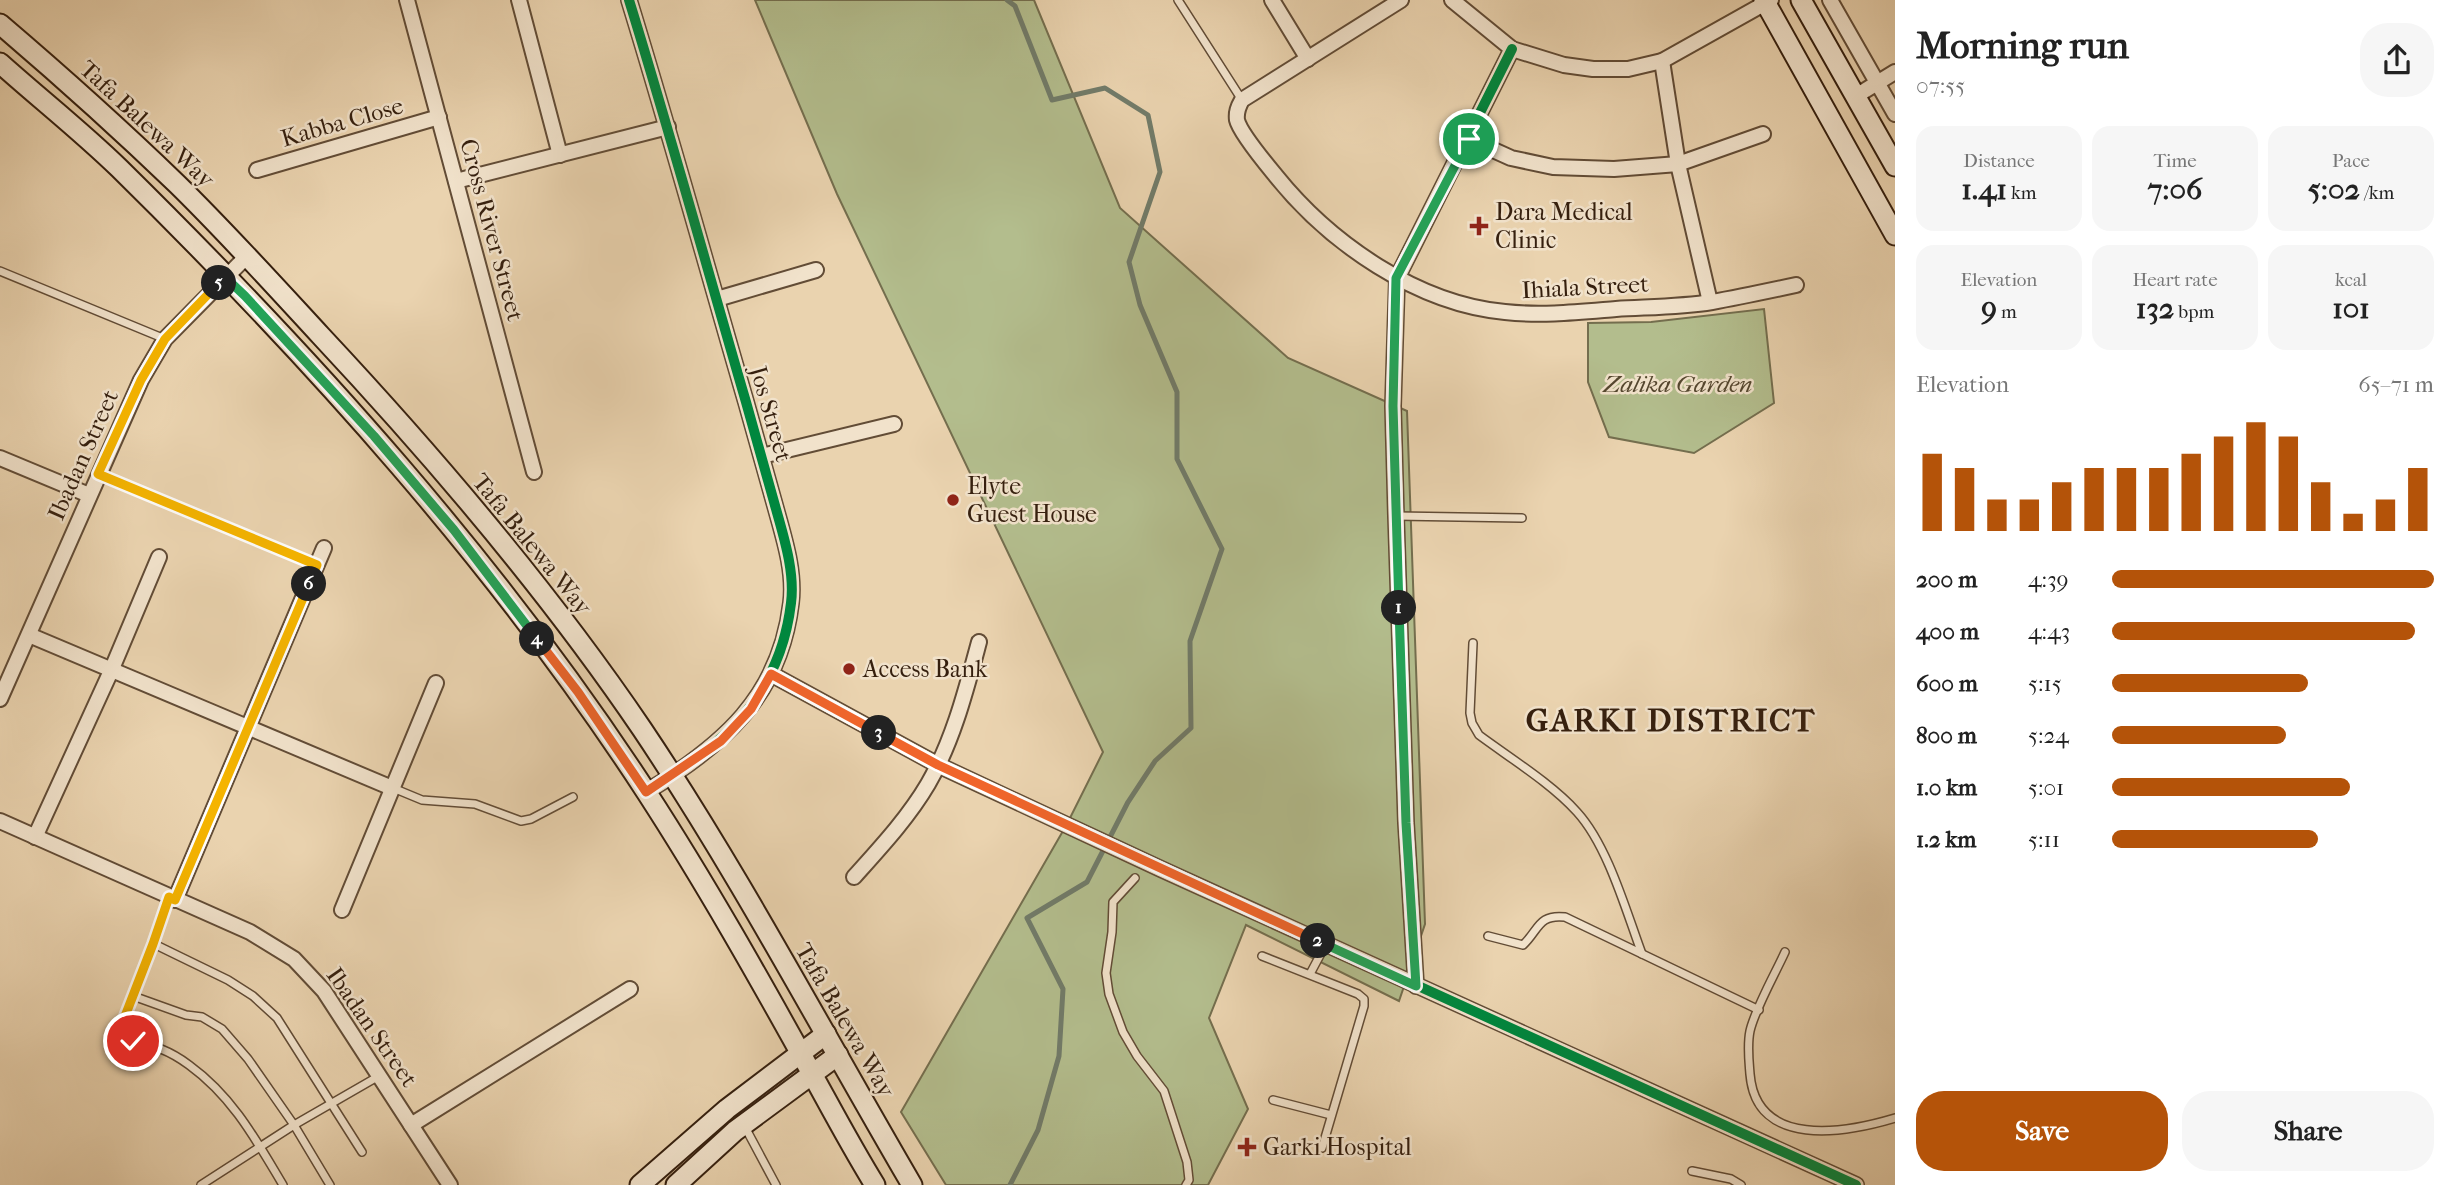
<!DOCTYPE html>
<html lang="en">
<head>
<meta charset="utf-8">
<style>
	:root { --surface:#fff; --page:#f6f6f6; --text:#222; --muted:#767676; --accent:#b45309 }
	body { margin:0; font-family:"IM FELL French Canon",serif; background:var(--page); color:var(--text); height:100vh; display:flex; flex-direction:column; font-size:26px; white-space:nowrap }
	* { box-sizing:border-box; margin:0 }
	p { font-size:23px; color:var(--muted) }
	.icon { flex:none; width:38px; height:38px; fill:none; stroke:currentColor; stroke-width:2; stroke-linecap:round; stroke-linejoin:round }
	.map { position:relative; flex:1; overflow:hidden }
	.sheet { display:flex; flex-direction:column; background:var(--surface); width:560px }
	.sheet>* { flex:none }
	.pin { position:absolute; display:grid; place-items:center; width:60px; height:60px; color:#fff; margin:-30px; border:4px solid #fff; border-radius:50%; box-shadow:0 2px 7px #0007 }
	.km { position:absolute; width:35px; height:35px; margin:-18px; border-radius:50%; background:#222; color:#fff; font-size:19px; line-height:35px; text-align:center }
	.round { display:grid; place-items:center; flex:none; width:74px; height:74px; border-radius:28px; background:var(--page) }
	.headline { display:flex; align-items:center; justify-content:space-between; height:119px; padding:0 21px }
	h1 { font-size:38px; font-weight:700; line-height:52px }
	.figures { display:grid; grid-template-columns:repeat(3,1fr); gap:10px; height:119px; padding:7px 21px }
	.figures div { display:grid; align-content:center; border-radius:18px; background:var(--page); text-align:center }
	.figures b { font-size:30px; font-weight:700 }
	.figures small { font-size:19px; font-weight:400 }
	.figures p { font-size:19px }
	.chart { height:196px; padding:14px 21px }
	.chart p { display:flex; justify-content:space-between }
	.chart svg { width:100%; height:126px; margin-top:7px; stroke:var(--accent); stroke-width:6 }
	.button { display:flex; gap:14px; margin-top:auto; padding:14px 21px }
	.button a { flex:1; height:80px; border-radius:28px; background:var(--accent); color:#fff; font-size:28px; font-weight:700; line-height:80px; text-align:center }
	.button a+a { background:var(--page); color:var(--text) }
	ul { padding:0 21px; list-style:none; font-size:23px }
	li { display:grid; grid-template-columns:112px 84px 1fr; align-items:center; height:52px }
	li i { height:18px; border-radius:9px; background:var(--accent) }
	main { display:flex; flex:1; min-height:0 }
	.map>svg:first-child { display:block }
	.green { fill:#b3bd8d; stroke:#746e4e; stroke-width:2 }
	.lines { fill:none; stroke-linecap:round; stroke-linejoin:round }
	.stream { stroke:#717b69; stroke-width:5 }
	.lane-casing { stroke:#624c36; stroke-width:10 }
	.street-casing { stroke:#624c36; stroke-width:18 }
	.secondary-casing { stroke:#351f0e; stroke-width:23 }
	.lane { stroke:#f1e2cb; stroke-width:7 }
	.street { stroke:#f1e2cb; stroke-width:14 }
	.secondary { stroke:#f1e2cb; stroke-width:19 }
	.cycleway-casing { stroke:#f1e2cb; stroke-width:15 }
	.cycleway { stroke:#00873e; stroke-width:10 }
	.split-1-casing { stroke:#fff; stroke-width:14 }
	.split-2-casing { stroke:#fff; stroke-width:14 }
	.split-3-casing { stroke:#fff; stroke-width:14 }
	.split-4-casing { stroke:#fff; stroke-width:14 }
	.split-5-casing { stroke:#fff; stroke-width:14 }
	.split-6-casing { stroke:#fff; stroke-width:14 }
	.split-7-casing { stroke:#fff; stroke-width:14 }
	.split-1 { stroke:#22a559; stroke-width:9 }
	.split-2 { stroke:#22a559; stroke-width:9 }
	.split-3 { stroke:#f0652b; stroke-width:9 }
	.split-4 { stroke:#f0652b; stroke-width:9 }
	.split-5 { stroke:#22a559; stroke-width:9 }
	.split-6 { stroke:#f5b400; stroke-width:9 }
	.split-7 { stroke:#f5b400; stroke-width:9 }
	.poi-dot { fill:#8f2418; stroke:#f1e2cb; stroke-width:2.5 }
	.labels { text-anchor:middle; stroke-width:5; stroke-linejoin:round; paint-order:stroke }
	.street-label { font-size:24px; fill:#351f0e; stroke:#f1e2cb }
	.poi-label { font-size:24px; fill:#351f0e; stroke:#f1e2cb; text-anchor:start }
	.park-label { font-size:24px; font-style:italic; fill:#54462e; stroke:#f1e2cb }
	.district-label { font-size:32px; font-weight:bold; letter-spacing:2px; fill:#351f0e; stroke:#f1e2cb }
</style>
</head>
<body>
<main>
<div class="map">
<svg width="1895" height="1185" viewBox="0 0 1895 1185">
	<rect width="100%" height="100%" fill="#ead3af"/>
	<filter id="stains"><feTurbulence type="fractalNoise" baseFrequency=".00286" numOctaves="4"/><feColorMatrix values="0 0 0 0 .2 0 0 0 0 .09 0 0 0 0 .02 0 0 0 .5 -.17"/></filter>
	<radialGradient id="worn" r=".72"><stop offset=".6" stop-color="#630" stop-opacity="0"/><stop offset="1" stop-color="#630" stop-opacity=".3"/></radialGradient>
	<g class="green">
		<polygon points="755,0 1034,0 1120,208 1288,358 1407,411 1425,924 1399,1001 1246,925 1209,1018 1248,1109 1208,1185 946,1185 901,1112 1067,824 1103,752 837,194"/>
		<polygon points="1764,309 1774,403 1694,453 1609,437 1588,382 1588,323 1651,322"/>
	</g>
	<g class="lines">
		<polyline class="stream" points="1007,0 1015,6 1052,100 1105,88 1148,115 1160,172 1129,262 1140,305 1177,392 1177,459 1222,549 1190,641 1191,728 1155,761 1128,802 1087,882 1027,918 1063,989 1059,1056 1038,1130 1010,1185"/>
		<g class="lane-casing">
			<g id="lane">
				<polyline points="1178,0 1242,100"/>
				<polyline points="0,271 165,339"/>
				<polyline points="99,474 317,565"/>
				<polyline points="1396,516 1522,518"/>
				<path d="M1473,643L1470,713L1472,723L1479,735C1510,758 1552,784 1577,812C1608,846 1626,911 1642,954"/>
				<polyline points="393,788 422,800 475,804 521,821 531,819 573,797"/>
				<polyline points="1135,878 1113,902 1112,932 1106,973 1109,994 1123,1032 1137,1056 1164,1091 1187,1162 1189,1180 1186,1185"/>
				<polyline points="169,897 133,996 186,1015 202,1017 222,1029 248,1059 294,1125 201,1185"/>
				<path d="M1488,936L1523,945C1539,930 1538,914 1565,917L1759,1010"/>
				<polyline points="154,944 228,980 253,996 277,1018 362,1152"/>
				<path d="M1785,952C1775,974 1755,1009 1750,1031C1747,1045 1749,1061 1750,1074C1756,1149 1845,1133 1895,1118"/>
				<polyline points="1262,956 1358,994 1364,999 1364,1006 1322,1148"/>
				<polyline points="1310,974 1326,944"/>
				<path d="M133,996L122,1024C129,1044 144,1043 161,1049C171,1053 181,1059 189,1065C233,1097 256,1140 283,1185"/>
				<polyline points="1273,1100 1331,1115"/>
				<polyline points="745,1127 776,1185"/>
				<polyline points="1692,1171 1731,1179 1741,1185"/>
				<polyline points="330,1185 294,1125 379,1076"/>
			</g>
		</g>
		<g class="street-casing">
			<g id="street">
				<polyline points="407,0 534,472"/>
				<polyline points="519,0 560,155"/>
				<path d="M629,0C670,133 707,268 746,402C756,437 766,473 776,509C784,538 795,572 791,603C780,697 722,746 646,792"/>
				<polyline points="1272,0 1308,59"/>
				<path d="M1401,0L1242,100C1238,107 1236,112 1237,120C1240,133 1267,165 1276,176C1330,243 1417,304 1505,312C1542,316 1579,312 1616,309C1648,307 1681,307 1712,302C1740,297 1768,291 1796,285"/>
				<polyline points="1452,0 1512,49 1564,65 1593,69 1628,69 1662,61 1771,0"/>
				<polyline points="1830,0 1895,114"/>
				<polyline points="1662,61 1678,164 1710,302"/>
				<polyline points="1856,96 1895,72"/>
				<polyline points="1469,139 1511,158 1553,167 1614,169 1678,164 1763,134"/>
				<polyline points="257,170 439,117"/>
				<polyline points="456,181 668,127"/>
				<polyline points="717,299 816,270"/>
				<polyline points="762,456 894,424"/>
				<polyline points="0,458 89,495"/>
				<polyline points="29,635 392,788"/>
				<polyline points="771,674 938,765 1161,869 1856,1185"/>
				<polyline points="0,699 141,380 165,339 247,256"/>
				<polyline points="0,821 250,932 294,959 324,991 450,1185"/>
				<polyline points="35,837 111,671 159,557"/>
				<path d="M854,877C880,848 908,818 928,784C953,741 966,690 979,642"/>
				<polyline points="175,900 324,548"/>
				<polyline points="342,910 436,683"/>
				<polyline points="1416,986 1406,823 1396,516 1393,406 1397,278 1512,49"/>
				<polyline points="411,1125 630,989"/>
			</g>
		</g>
		<g class="secondary-casing">
			<g id="secondary">
				<polyline points="1764,0 1895,235"/>
				<polyline points="1801,0 1895,166"/>
				<path d="M0,24C61,76 120,129 177,184C227,233 274,285 321,336C436,459 547,589 642,729C740,875 823,1033 912,1185"/>
				<path d="M0,63C39,98 81,131 119,168C313,359 498,564 647,793C706,884 759,978 811,1072C832,1110 852,1148 875,1185"/>
				<polyline points="640,1185 727,1109 826,1034"/>
				<polyline points="676,1185 735,1131 838,1055"/>
			</g>
		</g>
		<use href="#lane" class="lane"/>
		<use href="#street" class="street"/>
		<use href="#secondary" class="secondary"/>
		<g class="cycleway-casing">
			<g id="cycleway">
				<path d="M629,0C670,133 707,268 746,402C756,437 766,473 776,509C784,538 795,572 791,603C780,697 722,746 646,792"/>
				<polyline points="771,674 938,765 1161,869 1856,1185"/>
				<polyline points="1416,986 1406,823 1396,516 1393,406 1397,278 1512,49"/>
			</g>
		</g>
		<use href="#cycleway" class="cycleway"/>
	</g>
	<g class="lines">
		<g class="split-1-casing">
			<polyline id="split-1" points="1399,608 1393,406 1396,278 1469,139"/>
		</g>
		<g class="split-2-casing">
			<polyline id="split-2" points="1318,941 1416,986 1406,823 1399,608"/>
		</g>
		<g class="split-3-casing">
			<polyline id="split-3" points="879,733 938,765 1318,941"/>
		</g>
		<g class="split-4-casing">
			<polyline id="split-4" points="537,639 578,692 646,792 721,741 751,709 771,674 879,733"/>
		</g>
		<g class="split-5-casing">
			<polyline id="split-5" points="219,283 225,277 245,296 374,436 454,530 537,639"/>
		</g>
		<g class="split-6-casing">
			<polyline id="split-6" points="219,283 165,339 141,380 98,474 317,565 309,584"/>
		</g>
		<g class="split-7-casing">
			<polyline id="split-7" points="133,1041 125,1033 122,1024 153,944 169,897 175,900 309,584"/>
		</g>
		<use href="#split-1" class="split-1"/>
		<use href="#split-2" class="split-2"/>
		<use href="#split-3" class="split-3"/>
		<use href="#split-4" class="split-4"/>
		<use href="#split-5" class="split-5"/>
		<use href="#split-6" class="split-6"/>
		<use href="#split-7" class="split-7"/>
	</g>
	<g class="poi-dot">
		<path d="M1475.5 215.5h7v7h7v7h-7v7h-7v-7h-7v-7h7z"/>
		<circle cx="953" cy="500" r="7"/>
		<circle cx="849" cy="669" r="7"/>
		<path d="M1243.5 1136.5h7v7h7v7h-7v7h-7v-7h-7v-7h7z"/>
	</g>
	<g class="labels">
		<g class="street-label">
			<text transform="translate(342 122) rotate(-16)" y="8">Kabba Close</text>
			<text transform="translate(147 124) rotate(43)" y="8">Tafa Balewa Way</text>
			<text transform="translate(492 230) rotate(75)" y="8">Cross River Street</text>
			<text transform="translate(1585 287) rotate(-3)" y="8">Ihiala Street</text>
			<text transform="translate(771 414) rotate(74)" y="8">Jos Street</text>
			<text transform="translate(83 455) rotate(-66)" y="8">Ibadan Street</text>
			<text transform="translate(532 544) rotate(51)" y="8">Tafa Balewa Way</text>
			<text transform="translate(845 1020) rotate(60)" y="8">Tafa Balewa Way</text>
			<text transform="translate(372 1027) rotate(55)" y="8">Ibadan Street</text>
		</g>
		<g class="poi-label">
			<text x="1495" y="220">Dara Medical<tspan x="1495" dy="28">Clinic</tspan></text>
			<text x="967" y="494">Elyte<tspan x="967" dy="28">Guest House</tspan></text>
			<text x="863" y="677">Access Bank</text>
			<text x="1263" y="1155">Garki Hospital</text>
		</g>
		<g class="park-label">
			<text x="1678" y="392">Zalika Garden</text>
		</g>
		<g class="district-label">
			<text x="1671" y="731">GARKI DISTRICT</text>
		</g>
	</g>
	<rect width="100%" height="100%" filter="url(#stains)"/>
	<rect width="100%" height="100%" fill="url(#worn)"/>
</svg>
<div class="pin" style="left:1469px;top:139px;background:#1e9e55"><svg class="icon" aria-label="arrive" viewBox="0 0 24 24"><path d="M6 21V4h12l-3 4 3 4H6"/></svg></div>
<div class="pin" style="left:133px;top:1041px;background:#d93025"><svg class="icon" aria-label="check" viewBox="0 0 24 24"><path d="M5 12l5 5 9-10"/></svg></div>
<b class="km" style="left:1399px;top:608px">1</b>
<b class="km" style="left:1318px;top:941px">2</b>
<b class="km" style="left:879px;top:733px">3</b>
<b class="km" style="left:537px;top:639px">4</b>
<b class="km" style="left:219px;top:283px">5</b>
<b class="km" style="left:309px;top:584px">6</b>
</div>
<section class="sheet">
<div class="headline"><div><h1>Morning run</h1><p>07:55</p></div><a class="round"><svg class="icon" aria-label="share" viewBox="0 0 24 24"><path d="M12 15V3M7 8l5-5 5 5M5 13v7h14v-7"/></svg></a></div>
<div class="figures">
<div><p>Distance</p><b>1.41<small> km</small></b></div>
<div><p>Time</p><b>7:06</b></div>
<div><p>Pace</p><b>5:02<small> /km</small></b></div>
</div>
<div class="figures">
<div><p>Elevation</p><b>9<small> m</small></b></div>
<div><p>Heart rate</p><b>132<small> bpm</small></b></div>
<div><p>kcal</p><b>101</b></div>
</div>
<div class="chart"><p><span>Elevation</span>65–71 m</p>
<svg viewBox="0 0 160 44" preserveAspectRatio="none"><path d="M5 44V17M15 44V22M25 44V33M35 44V33M45 44V27M55 44V22M65 44V22M75 44V22M85 44V17M95 44V11M105 44V6M115 44V11M125 44V27M135 44V38M145 44V33M155 44V22"/></svg>
</div>
<ul>
<li><b>200 m</b>4:39<i style="width:100%"></i></li>
<li><b>400 m</b>4:43<i style="width:94%"></i></li>
<li><b>600 m</b>5:15<i style="width:61%"></i></li>
<li><b>800 m</b>5:24<i style="width:54%"></i></li>
<li><b>1.0 km</b>5:01<i style="width:74%"></i></li>
<li><b>1.2 km</b>5:11<i style="width:64%"></i></li>
</ul>
<div class="button"><a>Save</a><a>Share</a></div>
</section>
</main>
</body>
</html>
